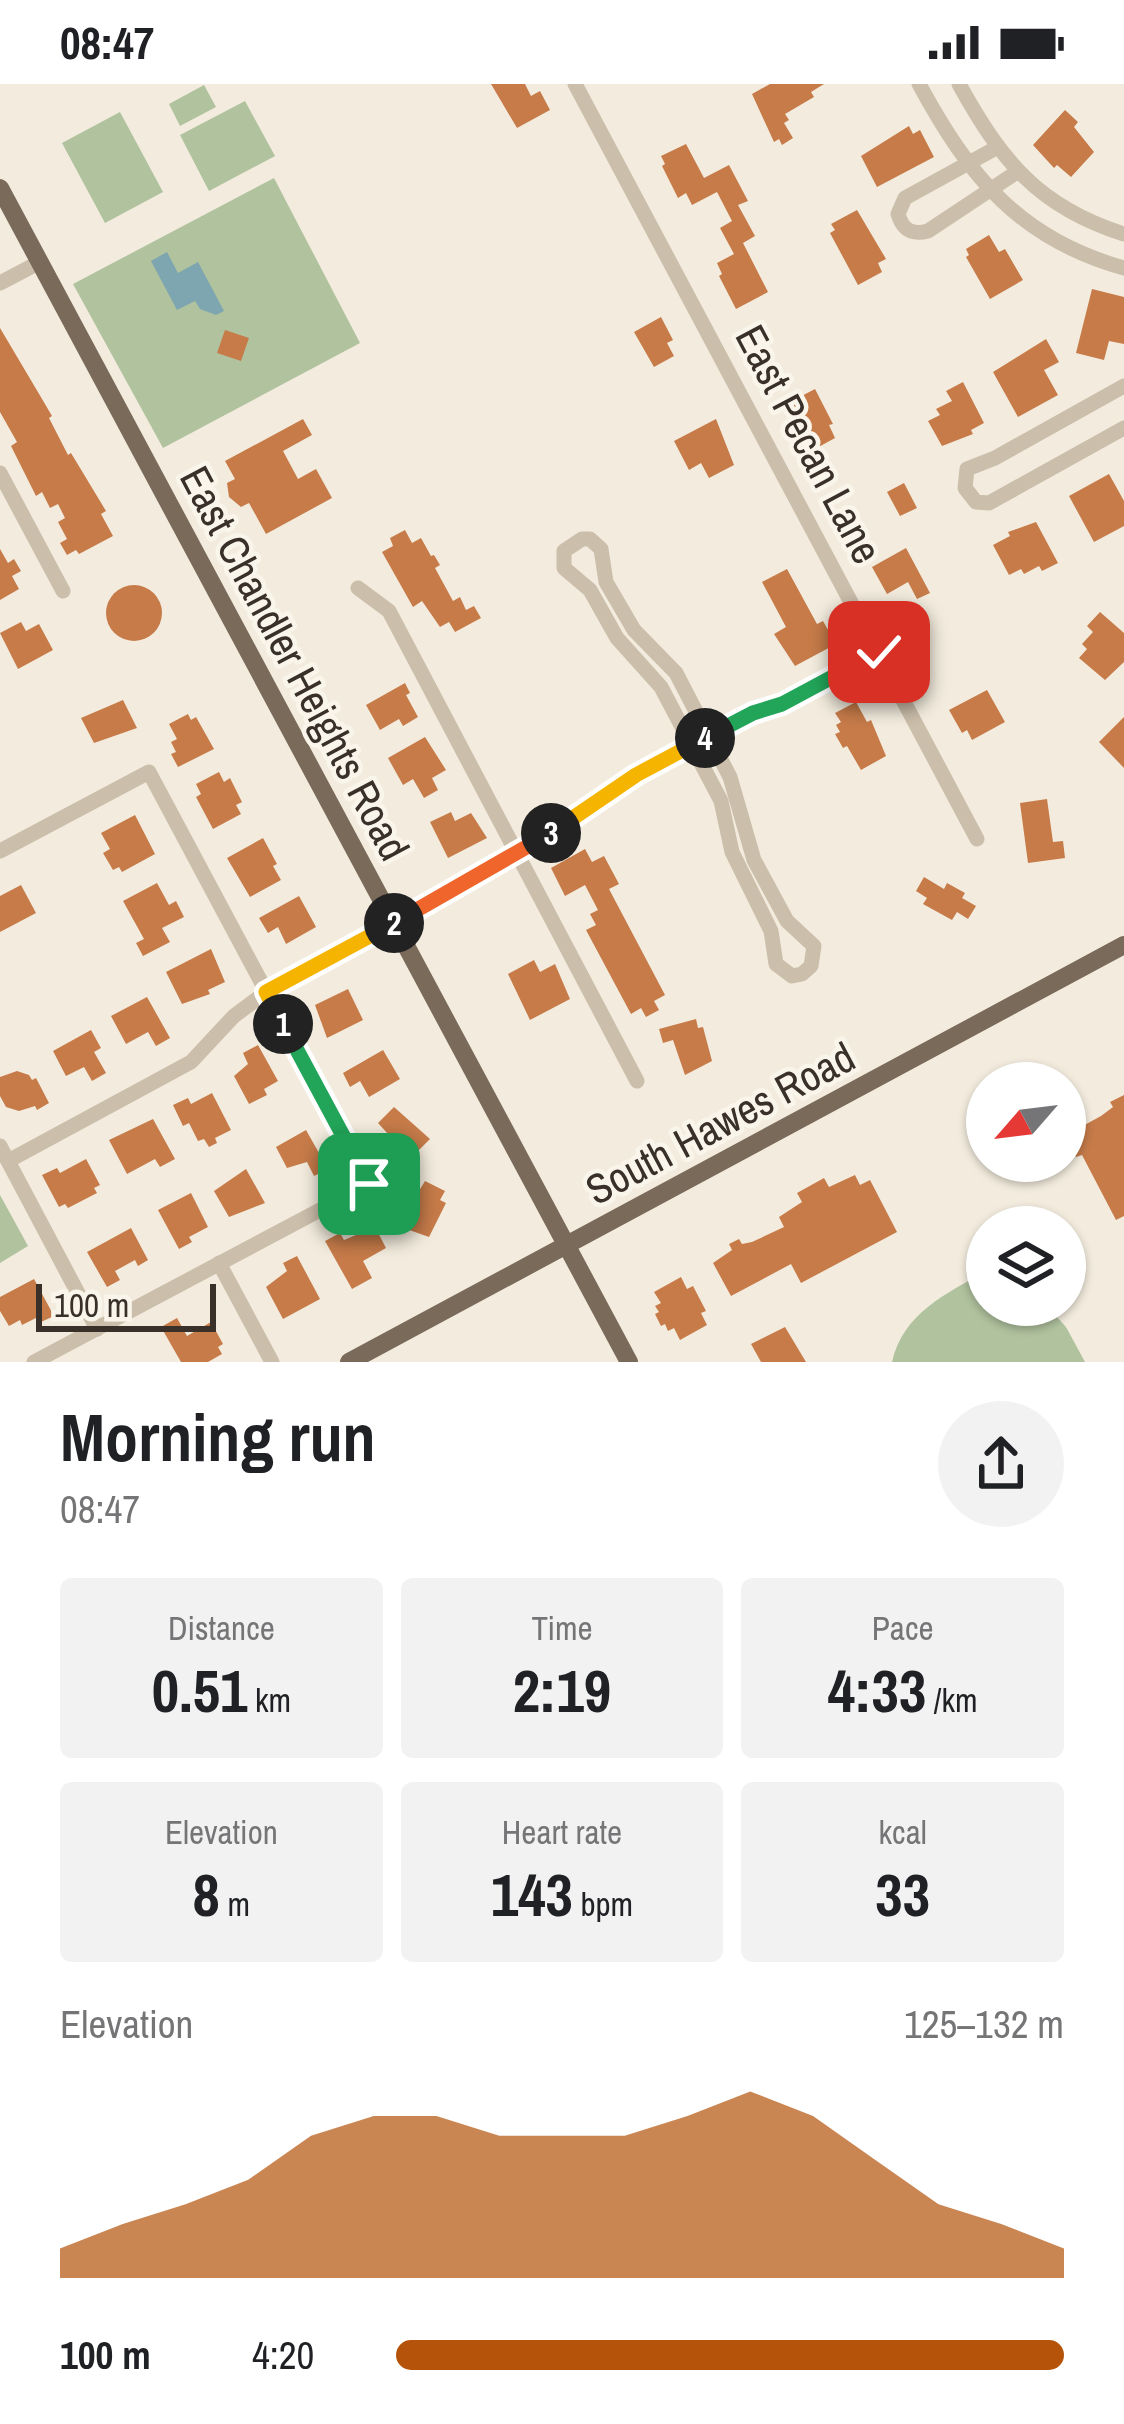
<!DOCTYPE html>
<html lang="en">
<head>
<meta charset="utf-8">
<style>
	:root { --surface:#fff; --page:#f2f2f2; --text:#202124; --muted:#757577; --accent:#b45309 }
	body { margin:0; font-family:"Archivo Narrow",sans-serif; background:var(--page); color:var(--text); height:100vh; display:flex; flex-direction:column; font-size:45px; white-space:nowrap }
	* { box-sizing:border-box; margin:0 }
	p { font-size:39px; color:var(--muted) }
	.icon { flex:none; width:66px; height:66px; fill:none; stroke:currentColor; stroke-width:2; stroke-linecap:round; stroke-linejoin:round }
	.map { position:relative; height:1278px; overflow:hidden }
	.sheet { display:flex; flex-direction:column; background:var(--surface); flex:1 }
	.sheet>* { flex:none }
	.needle { width:78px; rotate:242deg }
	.tools { position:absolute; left:966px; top:978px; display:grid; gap:24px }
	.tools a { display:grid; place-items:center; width:120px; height:120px; border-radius:50%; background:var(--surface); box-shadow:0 3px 9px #0004; font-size:60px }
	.scale { position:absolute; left:36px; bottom:30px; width:180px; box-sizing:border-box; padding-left:12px; border:6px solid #383029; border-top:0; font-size:33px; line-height:42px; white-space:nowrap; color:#383029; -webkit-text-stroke:9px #faf5eb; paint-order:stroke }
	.pin { position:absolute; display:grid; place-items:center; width:102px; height:102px; color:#fff; margin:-51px; border-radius:24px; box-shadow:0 6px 18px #0006 }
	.km { position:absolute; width:60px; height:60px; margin:-30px; border-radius:50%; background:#222; color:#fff; font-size:33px; line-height:60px; text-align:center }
	.round { display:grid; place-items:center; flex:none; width:126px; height:126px; border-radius:63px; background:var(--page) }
	.headline { display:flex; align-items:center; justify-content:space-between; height:204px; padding:0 60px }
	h1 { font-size:66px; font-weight:700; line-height:90px }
	.figures { display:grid; grid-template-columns:repeat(3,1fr); gap:18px; height:204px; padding:12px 60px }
	.figures div { display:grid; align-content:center; border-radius:12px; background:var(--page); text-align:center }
	.figures b { font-size:60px; font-weight:700 }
	.figures small { font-size:33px; font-weight:400 }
	.figures p { font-size:33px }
	.chart { height:336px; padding:24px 60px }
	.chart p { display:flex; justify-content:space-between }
	.chart svg { width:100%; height:216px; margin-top:12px; fill:var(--accent); opacity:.7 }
	ul { padding:0 60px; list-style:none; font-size:39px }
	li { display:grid; grid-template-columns:192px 144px 1fr; align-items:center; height:90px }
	li i { height:30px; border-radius:15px; background:var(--accent) }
	.status { display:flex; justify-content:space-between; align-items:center; height:84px; padding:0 60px; background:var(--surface); direction:ltr }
	.status svg { height:33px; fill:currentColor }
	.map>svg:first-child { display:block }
	.green { fill:#b0c29e }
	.water { fill:#7da6b0 }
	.building { fill:#c67b49 }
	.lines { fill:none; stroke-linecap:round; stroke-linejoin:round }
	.minor { stroke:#cbbeaa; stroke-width:15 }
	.major { stroke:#7a6a5a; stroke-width:18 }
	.split-1-casing { stroke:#fff; stroke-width:24 }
	.split-2-casing { stroke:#fff; stroke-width:24 }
	.split-3-casing { stroke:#fff; stroke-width:24 }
	.split-4-casing { stroke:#fff; stroke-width:24 }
	.split-5-casing { stroke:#fff; stroke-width:24 }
	.split-1 { stroke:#22a559; stroke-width:15 }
	.split-2 { stroke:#f5b400; stroke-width:15 }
	.split-3 { stroke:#f0652b; stroke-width:15 }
	.split-4 { stroke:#f5b400; stroke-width:15 }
	.split-5 { stroke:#22a559; stroke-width:15 }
	.labels { text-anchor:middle; stroke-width:9; stroke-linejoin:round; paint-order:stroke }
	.street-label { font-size:42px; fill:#383029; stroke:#faf5eb }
</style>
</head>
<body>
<div class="status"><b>08:47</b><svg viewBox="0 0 49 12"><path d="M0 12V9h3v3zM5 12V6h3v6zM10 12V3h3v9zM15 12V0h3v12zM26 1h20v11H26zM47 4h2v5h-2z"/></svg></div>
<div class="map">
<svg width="1124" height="1278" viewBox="0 0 1124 1278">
	<rect width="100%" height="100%" fill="#f3ecde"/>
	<g class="green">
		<polygon points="204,1 216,23 180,42 169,20"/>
		<polygon points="245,17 275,72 209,107 180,51"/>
		<polygon points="120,28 163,108 105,139 62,59"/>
		<polygon points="274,94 360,259 163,364 73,200"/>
		<polygon points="0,1111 28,1162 0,1179"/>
		<path d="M987,1187V1221H1046L1066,1243L1085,1278H892C903,1229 947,1209 987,1187Z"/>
	</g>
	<polygon class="water" points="167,168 178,189 198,178 224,227 216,231 200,225 195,217 177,226 151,177"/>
	<g class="building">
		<polygon points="491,0 525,0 531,12 540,7 550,26 517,44"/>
		<polygon points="770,0 824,0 811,8 814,13 785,30 789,36 784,39 793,54 782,61 779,55 774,58 752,10"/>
		<polygon points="1065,26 1078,38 1074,43 1094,68 1071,93 1057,81 1054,84 1033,61"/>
		<polygon points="909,42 913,50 920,46 934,73 877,103 861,72"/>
		<polygon points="686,60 704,94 729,81 748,117 738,121 755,152 743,159 768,208 736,225 719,192 722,190 717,179 734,170 720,144 732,137 717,108 692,121 686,109 678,114 662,82 665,80 661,72"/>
		<polygon points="857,126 886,175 878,179 882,188 858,201 830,149 835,146 831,140"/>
		<polygon points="989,151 999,168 1005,165 1023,196 990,215 966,173 969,171 966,165"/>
		<polygon points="1092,205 1124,213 1124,260 1109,257 1104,276 1076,269"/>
		<polygon points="661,233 673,256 667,259 674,272 654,283 634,248"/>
		<polygon points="0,244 45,320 52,332 49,334 68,371 71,369 106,427 101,430 113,452 79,470 76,466 67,471 60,459 67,455 58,438 65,434 58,420 50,424 42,408 36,412 11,362 17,358 0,328"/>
		<polygon points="225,246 249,254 241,277 217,269"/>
		<polygon points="1046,255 1059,278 1044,286 1058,311 1018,333 993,288"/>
		<polygon points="963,298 984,339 971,346 973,350 942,362 928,337 940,331 936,325 952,317 946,307"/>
		<polygon points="815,305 833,340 829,341 835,354 813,366 788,319"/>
		<polygon points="303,335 312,351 283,367 298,395 316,385 332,414 266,450 249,419 241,423 229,413 227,399 235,395 225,377"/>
		<polygon points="716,335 734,381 709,394 701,379 689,386 674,357"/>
		<polygon points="1109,390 1124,417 1124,442 1094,458 1069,412"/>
		<polygon points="904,399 917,424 900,432 887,408"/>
		<polygon points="1036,438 1058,479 1042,487 1039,482 1024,490 1021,485 1009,491 993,461 1010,452 1008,448"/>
		<polygon points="405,446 412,459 421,454 431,472 434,471 440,481 435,484 453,517 460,513 466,526 474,522 481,534 455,548 449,538 440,543 422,517 413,523 382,468 393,462 390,454"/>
		<polygon points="906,464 930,509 917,515 908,498 887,510 872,483"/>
		<polygon points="0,465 8,479 14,475 21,487 12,492 19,505 0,516"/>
		<polygon points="787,485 817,540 823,537 836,560 795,582 774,550 786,543 762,498"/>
		<circle cx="134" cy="529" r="28"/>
		<polygon points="1100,528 1124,549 1124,578 1105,596 1079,574 1087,565 1082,560 1093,548 1087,542"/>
		<polygon points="21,538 26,547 39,540 53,566 18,585 0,549"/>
		<polygon points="405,599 410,609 406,611 418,633 403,642 399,635 380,646 366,621"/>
		<polygon points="987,606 1005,638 972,656 967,646 962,649 949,626"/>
		<polygon points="123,616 137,644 94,659 81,634"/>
		<polygon points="856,618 867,638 871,636 886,672 861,686 847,662 843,664 835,650 840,648 836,641 841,638 835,629"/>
		<polygon points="188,630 191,636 196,633 214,665 178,683 171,670 176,668 171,658 177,655 169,640"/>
		<polygon points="1124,633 1124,684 1099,658"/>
		<polygon points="425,653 446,686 432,694 438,706 424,714 413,695 403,701 388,674"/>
		<polygon points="219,688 224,698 230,694 242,718 236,721 241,730 213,745 196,713 201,710 196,700"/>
		<polygon points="1047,715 1053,758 1063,757 1065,774 1028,779 1020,719"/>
		<polygon points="451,728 455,737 471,729 487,754 448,774 430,738"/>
		<polygon points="135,731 155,770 122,788 119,783 113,786 103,769 110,765 101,749"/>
		<polygon points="263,754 277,780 273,782 281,796 250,813 227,774"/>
		<polygon points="585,765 592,778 604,772 619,800 609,805 665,911 654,917 659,926 646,933 641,924 631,930 586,846 596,841 590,830 598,826 585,801 565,812 551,784"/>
		<polygon points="924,793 944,805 947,799 965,809 962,814 976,822 968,835 957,828 952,836 923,820 927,814 916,807"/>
		<polygon points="157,799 169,821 176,817 184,833 162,844 170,858 143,872 136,859 144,855 123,817"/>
		<polygon points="21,801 36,829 0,848 0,812"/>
		<polygon points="299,812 316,843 286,860 278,843 268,849 259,834"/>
		<polygon points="211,865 225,898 208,906 210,910 182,920 166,888"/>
		<polygon points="534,876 540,888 555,880 570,915 530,936 508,890"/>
		<polygon points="348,905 363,936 327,954 315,921"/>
		<polygon points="147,913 170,954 156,962 148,948 126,960 111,932"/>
		<polygon points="696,935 698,944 703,943 712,977 685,991 673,956 663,959 659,945"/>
		<polygon points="91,946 101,964 94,968 106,989 92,997 84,983 66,992 53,967"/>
		<polygon points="258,961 278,997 264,1005 267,1011 249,1020 234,992 248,980 243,969"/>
		<polygon points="383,966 400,995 369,1013 360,997 350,1003 343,989"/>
		<polygon points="17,987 29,991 32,996 36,994 49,1019 37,1026 35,1022 19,1027 6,1023 0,1012 0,993"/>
		<polygon points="212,1009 231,1046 215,1054 217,1059 209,1063 204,1055 198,1057 189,1039 183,1042 173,1021 188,1014 191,1020"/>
		<polygon points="1124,1011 1124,1132 1116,1136 1082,1071 1076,1073 1071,1064 1076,1061 1070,1049 1101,1032 1113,1023 1110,1018"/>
		<polygon points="394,1023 430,1055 408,1077 385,1053 388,1050 378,1039"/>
		<polygon points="153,1035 175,1075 160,1083 155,1075 127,1090 109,1056"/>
		<polygon points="306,1046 328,1085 314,1092 307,1078 287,1084 276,1063"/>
		<polygon points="86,1075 100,1101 94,1104 97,1109 68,1124 65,1120 59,1123 42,1091 57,1084 60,1089"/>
		<polygon points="246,1085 265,1119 229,1133 214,1107"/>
		<polygon points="855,1091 860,1101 870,1096 897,1148 801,1199 791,1180 731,1212 713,1179 732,1166 729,1160 739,1155 742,1160 752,1158 784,1143 779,1133 802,1118 797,1109 824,1094 829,1103"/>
		<polygon points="425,1097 445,1107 440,1116 446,1119 429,1153 398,1142"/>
		<polygon points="191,1109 208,1143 189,1153 192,1158 179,1165 158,1126"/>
		<polygon points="375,1143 386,1164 363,1177 372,1194 352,1205 325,1157 340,1149 344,1156"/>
		<polygon points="131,1144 148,1176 138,1182 135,1176 115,1187 120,1196 107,1203 87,1168"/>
		<polygon points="297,1172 320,1215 283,1235 266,1203 287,1187 283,1179"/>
		<polygon points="681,1193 687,1205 693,1202 706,1227 701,1229 707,1241 680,1256 674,1244 668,1247 665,1240 661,1242 655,1230 659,1228 655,1222 661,1219 654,1208"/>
		<polygon points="34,1195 54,1232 41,1238 38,1233 22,1241 20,1236 9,1242 0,1227 0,1213"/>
		<polygon points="177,1234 187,1252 211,1238 223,1260 218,1263 222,1270 208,1278 181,1278 161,1243"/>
		<polygon points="785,1243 806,1278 761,1278 751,1260"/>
	</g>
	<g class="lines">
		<g class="minor">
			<polyline points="575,0 977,755"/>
			<path d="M919,0C969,92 1019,155 1124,184"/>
			<path d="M959,0C1001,76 1038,123 1124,150"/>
			<path d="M996,64L905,114L898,130C903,147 912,151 928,147L1017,88"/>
			<polyline points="0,199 40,178"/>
			<polyline points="1124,302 995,374 967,385 965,404 976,418 989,419 1124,344"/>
			<polyline points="0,389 63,507"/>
			<polygon points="582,455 590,455 601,465 606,498 634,546 676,589 730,693 754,776 787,837 814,862 811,882 802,890 792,892 776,880 771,847 732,768 721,717 661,603 617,554 590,506 564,484 564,467"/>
			<polyline points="358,504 389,527 637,997"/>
			<polyline points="0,767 149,688 369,1100 34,1278"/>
			<polyline points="0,1062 97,1245"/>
			<path d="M8,1077L191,978L234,932L266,908C391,840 524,779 636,691L879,568"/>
			<polyline points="219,1179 272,1278"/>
		</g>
		<g class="major">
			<polyline points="0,104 629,1278"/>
			<polyline points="349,1278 1124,861"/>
		</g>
	</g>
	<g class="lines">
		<g class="split-1-casing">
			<polyline id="split-1" points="283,940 369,1100"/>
		</g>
		<g class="split-2-casing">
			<polyline id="split-2" points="283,940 266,908 394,839"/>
		</g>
		<g class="split-3-casing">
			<polyline id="split-3" points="394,839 551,749"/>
		</g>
		<g class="split-4-casing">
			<polyline id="split-4" points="551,749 636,691 705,654"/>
		</g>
		<g class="split-5-casing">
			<polyline id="split-5" points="705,654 753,629 782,620 879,568"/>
		</g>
		<use href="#split-1" class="split-1"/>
		<use href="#split-2" class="split-2"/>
		<use href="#split-3" class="split-3"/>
		<use href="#split-4" class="split-4"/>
		<use href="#split-5" class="split-5"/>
	</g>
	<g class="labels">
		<g class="street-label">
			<text transform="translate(809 360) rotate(62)" y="15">East Pecan Lane</text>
			<text transform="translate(295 579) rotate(62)" y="15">East Chandler Heights Road</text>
			<text transform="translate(720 1039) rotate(-28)" y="15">South Hawes Road</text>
		</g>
	</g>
</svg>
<div class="tools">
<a><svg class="needle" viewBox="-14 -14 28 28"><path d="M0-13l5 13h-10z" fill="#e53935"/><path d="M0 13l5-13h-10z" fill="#757577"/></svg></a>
<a><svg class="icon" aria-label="layers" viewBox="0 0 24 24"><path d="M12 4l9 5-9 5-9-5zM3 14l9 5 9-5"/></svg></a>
</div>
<div class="scale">100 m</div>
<div class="pin" style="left:369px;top:1100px;background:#1e9e55"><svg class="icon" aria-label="arrive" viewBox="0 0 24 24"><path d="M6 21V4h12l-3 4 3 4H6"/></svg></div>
<div class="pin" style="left:879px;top:568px;background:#d93025"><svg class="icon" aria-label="check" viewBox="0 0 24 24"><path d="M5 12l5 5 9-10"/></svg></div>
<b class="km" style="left:283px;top:940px">1</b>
<b class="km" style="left:394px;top:839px">2</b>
<b class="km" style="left:551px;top:749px">3</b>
<b class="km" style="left:705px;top:654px">4</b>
</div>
<section class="sheet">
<div class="headline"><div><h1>Morning run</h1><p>08:47</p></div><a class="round"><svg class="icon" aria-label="share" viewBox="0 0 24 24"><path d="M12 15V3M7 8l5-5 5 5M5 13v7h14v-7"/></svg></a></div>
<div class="figures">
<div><p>Distance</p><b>0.51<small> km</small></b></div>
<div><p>Time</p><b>2:19</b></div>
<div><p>Pace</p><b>4:33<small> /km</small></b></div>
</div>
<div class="figures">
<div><p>Elevation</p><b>8<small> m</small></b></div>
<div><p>Heart rate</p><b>143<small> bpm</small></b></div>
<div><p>kcal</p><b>33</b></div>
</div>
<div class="chart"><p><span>Elevation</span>125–132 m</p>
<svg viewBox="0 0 160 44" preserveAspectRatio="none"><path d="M0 44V38L10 33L20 29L30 24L40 15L50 11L60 11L70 15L80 15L90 15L100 11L110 6L120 11L130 20L140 29L150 33L160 38V44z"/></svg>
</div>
<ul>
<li><b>100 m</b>4:20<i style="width:100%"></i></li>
</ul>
</section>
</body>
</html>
